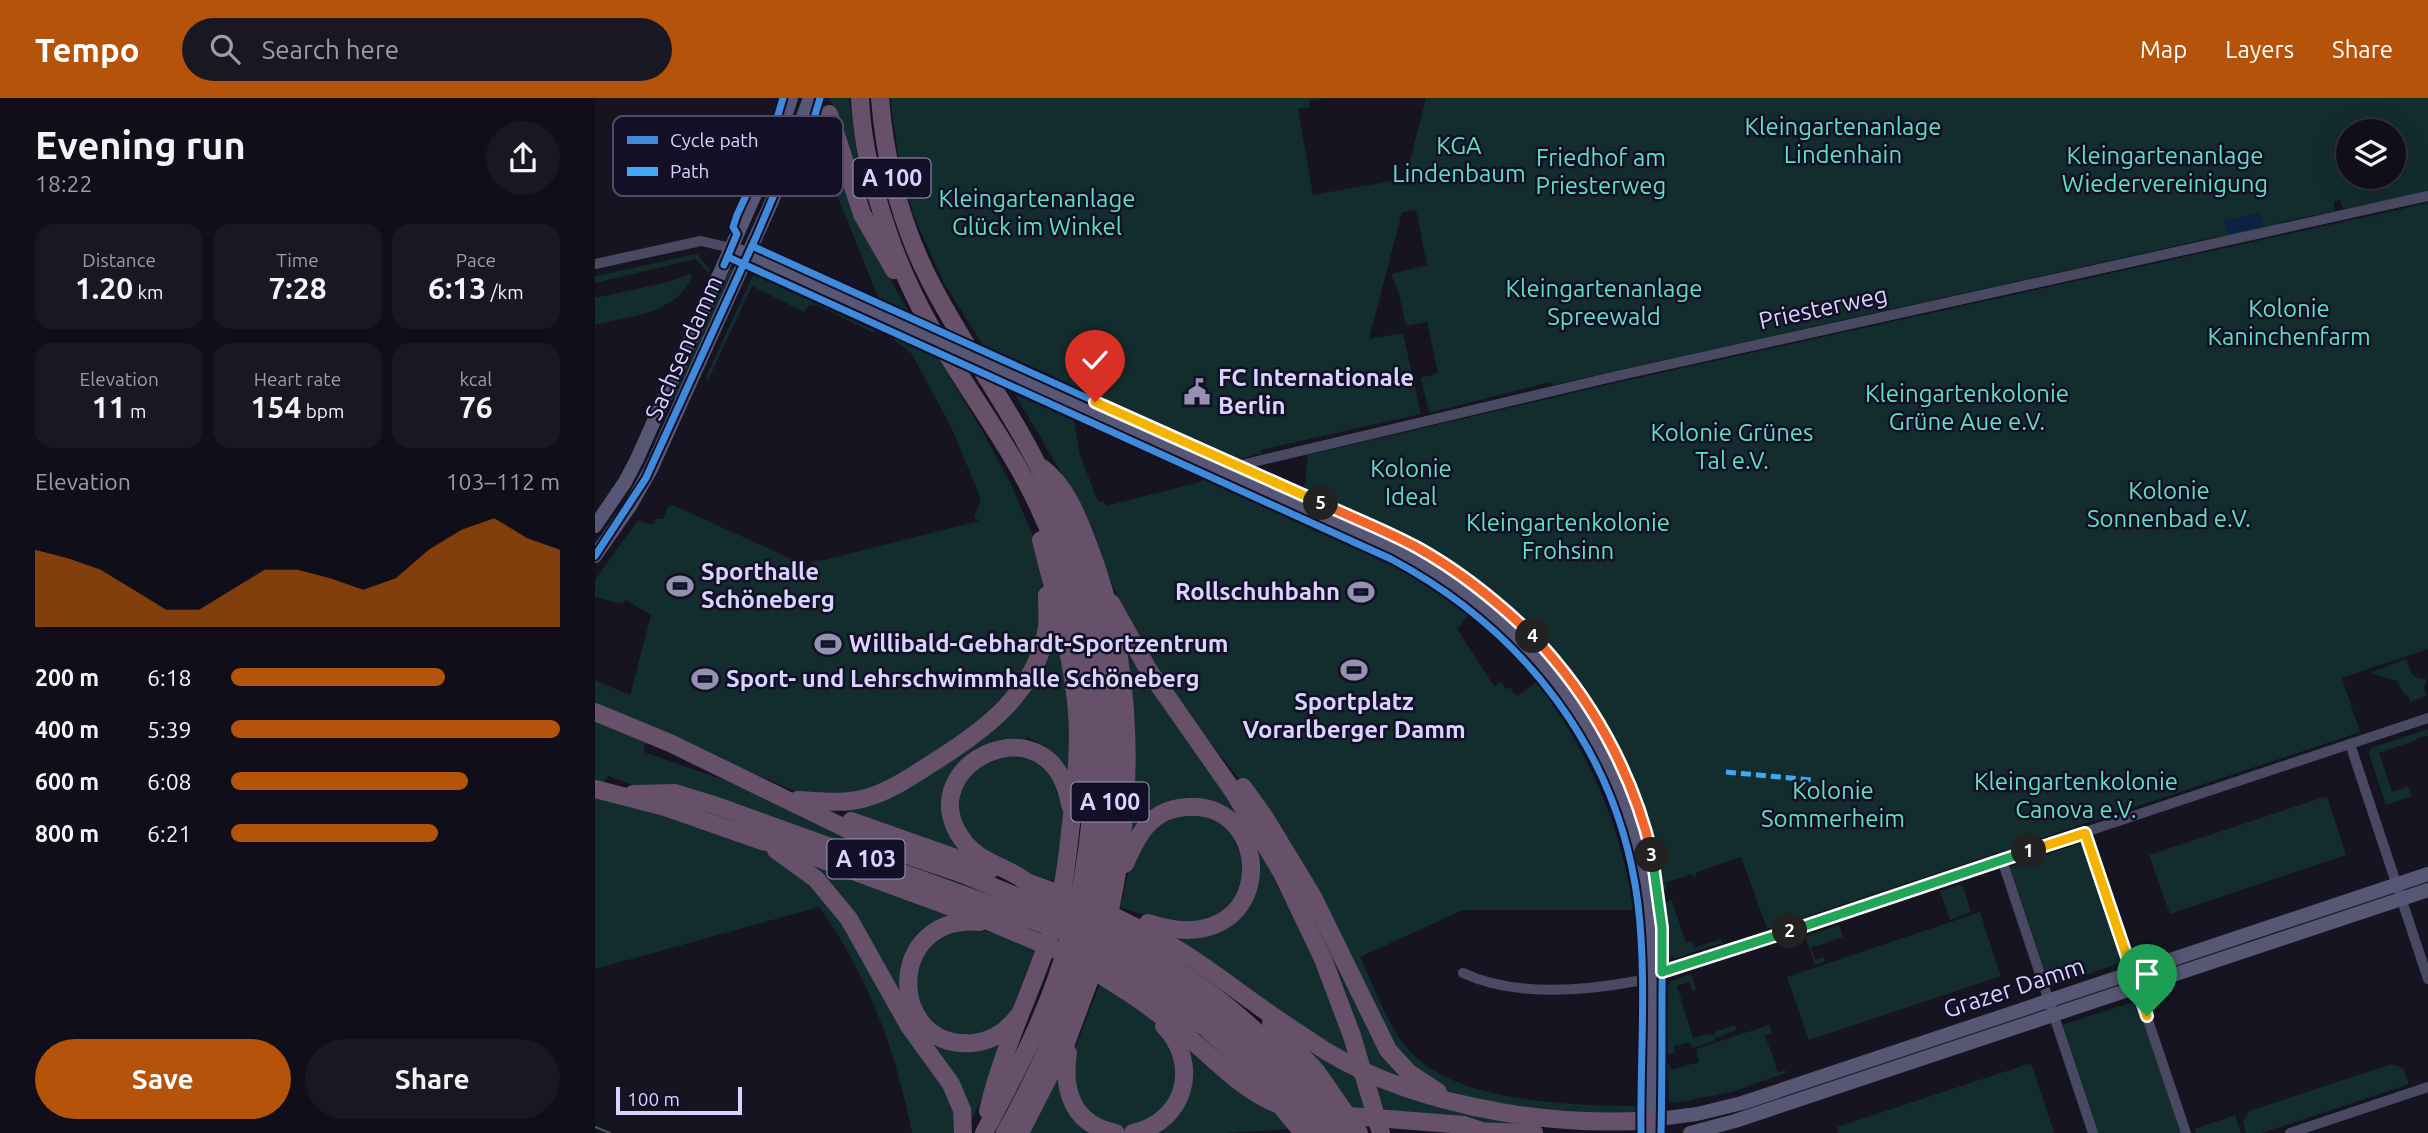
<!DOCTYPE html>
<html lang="en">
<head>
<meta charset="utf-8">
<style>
	:root { --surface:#100f19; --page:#191822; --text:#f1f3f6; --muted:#9c9ca2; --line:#302f38; --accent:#b45309 }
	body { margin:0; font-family:Ubuntu,sans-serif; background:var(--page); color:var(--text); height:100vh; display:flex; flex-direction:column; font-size:26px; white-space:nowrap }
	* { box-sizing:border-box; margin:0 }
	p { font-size:23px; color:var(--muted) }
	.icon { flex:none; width:38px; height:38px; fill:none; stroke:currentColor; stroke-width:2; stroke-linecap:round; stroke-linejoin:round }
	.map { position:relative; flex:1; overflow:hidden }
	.panel { display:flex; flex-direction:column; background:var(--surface); width:595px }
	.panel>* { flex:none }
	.controls { position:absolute; left:1741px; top:21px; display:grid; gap:14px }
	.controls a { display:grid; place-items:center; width:70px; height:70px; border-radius:50%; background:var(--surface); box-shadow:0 7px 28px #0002,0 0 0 2px var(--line); font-size:35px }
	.scale { position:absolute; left:21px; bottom:18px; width:126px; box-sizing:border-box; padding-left:7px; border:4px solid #d9d4ff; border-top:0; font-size:19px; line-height:24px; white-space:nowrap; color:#d9d4ff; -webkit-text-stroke:5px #130f26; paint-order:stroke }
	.pin { position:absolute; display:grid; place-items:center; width:60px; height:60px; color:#fff; margin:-72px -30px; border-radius:50% 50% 50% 0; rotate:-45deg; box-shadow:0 0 7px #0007 }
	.pin .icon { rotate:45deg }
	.km { position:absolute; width:35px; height:35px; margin:-18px; border-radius:50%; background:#222; color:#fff; font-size:19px; line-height:35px; text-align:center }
	.round { display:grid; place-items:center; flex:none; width:74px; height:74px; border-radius:37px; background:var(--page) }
	.headline { display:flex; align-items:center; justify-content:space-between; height:119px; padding:0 35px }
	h1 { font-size:38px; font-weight:700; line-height:52px }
	.stats { display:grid; grid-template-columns:repeat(3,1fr); gap:10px; height:119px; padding:7px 35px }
	.stats div { display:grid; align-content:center; border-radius:18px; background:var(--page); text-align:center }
	.stats b { font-size:30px; font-weight:700 }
	.stats small { font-size:19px; font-weight:400 }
	.stats p { font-size:19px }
	.chart { height:196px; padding:14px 35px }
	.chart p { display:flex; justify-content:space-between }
	.chart svg { width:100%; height:126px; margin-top:7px; fill:var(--accent); opacity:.7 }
	.action { display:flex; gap:14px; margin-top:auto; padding:14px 35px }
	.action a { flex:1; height:80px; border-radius:42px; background:var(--accent); color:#fff; font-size:28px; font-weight:700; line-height:80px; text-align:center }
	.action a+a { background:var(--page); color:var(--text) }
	ul { padding:0 35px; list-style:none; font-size:23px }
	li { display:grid; grid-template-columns:112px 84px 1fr; align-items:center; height:52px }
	li i { height:18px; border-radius:9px; background:var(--accent) }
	header { display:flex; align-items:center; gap:42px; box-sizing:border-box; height:98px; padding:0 35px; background:var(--accent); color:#fff }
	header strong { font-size:33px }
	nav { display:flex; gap:38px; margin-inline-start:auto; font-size:24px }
	.search { width:490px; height:63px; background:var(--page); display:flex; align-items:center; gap:18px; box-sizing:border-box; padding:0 24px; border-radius:38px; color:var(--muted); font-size:26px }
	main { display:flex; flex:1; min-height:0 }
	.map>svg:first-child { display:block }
	.green { fill:#132c2d; fill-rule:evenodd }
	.water { fill:#0d2144 }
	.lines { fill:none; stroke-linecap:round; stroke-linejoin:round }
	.street { stroke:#4a4962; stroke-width:10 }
	.secondary { stroke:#575674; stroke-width:14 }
	.highway { stroke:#67516a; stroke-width:18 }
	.tram { stroke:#43596b; stroke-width:2 }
	.secondary-bridge { stroke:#575674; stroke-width:14 }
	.highway-bridge { stroke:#67516a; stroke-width:18 }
	.quiet { stroke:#3fa9f5; stroke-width:5; stroke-dasharray:10 5; stroke-linecap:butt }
	.cycleway-casing { stroke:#130f26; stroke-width:11 }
	.cycleway { stroke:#408adc; stroke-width:7 }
	.split-1-casing { stroke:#fff; stroke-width:14 }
	.split-2-casing { stroke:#fff; stroke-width:14 }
	.split-3-casing { stroke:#fff; stroke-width:14 }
	.split-4-casing { stroke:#fff; stroke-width:14 }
	.split-5-casing { stroke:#fff; stroke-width:14 }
	.split-6-casing { stroke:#fff; stroke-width:14 }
	.split-1 { stroke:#f5b400; stroke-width:9 }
	.split-2 { stroke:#22a559; stroke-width:9 }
	.split-3 { stroke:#22a559; stroke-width:9 }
	.split-4 { stroke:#f0652b; stroke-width:9 }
	.split-5 { stroke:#f0652b; stroke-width:9 }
	.split-6 { stroke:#f5b400; stroke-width:9 }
	.labels { text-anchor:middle; stroke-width:5; stroke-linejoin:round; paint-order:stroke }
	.shield { fill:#130f26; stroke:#9e99be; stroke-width:2 }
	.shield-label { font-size:23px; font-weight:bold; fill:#d9d4ff }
	.park-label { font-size:24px; fill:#5fe0c0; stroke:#130f26 }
	.street-label { font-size:24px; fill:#d9d4ff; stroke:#130f26 }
	.poi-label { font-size:24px; font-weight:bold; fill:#d9d4ff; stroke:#130f26; text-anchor:start }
	.key { fill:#130f26; stroke:#4e4a67; stroke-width:2 }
	.key-label { font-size:19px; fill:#d9d4ff }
</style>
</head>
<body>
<header>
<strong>Tempo</strong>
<div class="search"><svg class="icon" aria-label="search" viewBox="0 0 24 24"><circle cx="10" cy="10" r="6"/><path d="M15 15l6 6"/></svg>Search here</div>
<nav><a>Map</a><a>Layers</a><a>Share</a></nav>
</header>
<main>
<section class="panel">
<div class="headline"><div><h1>Evening run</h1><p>18:22</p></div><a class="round"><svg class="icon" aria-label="share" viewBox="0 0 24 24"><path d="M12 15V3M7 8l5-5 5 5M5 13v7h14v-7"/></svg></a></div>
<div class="stats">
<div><p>Distance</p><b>1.20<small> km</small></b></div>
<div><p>Time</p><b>7:28</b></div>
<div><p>Pace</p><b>6:13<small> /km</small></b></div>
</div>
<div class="stats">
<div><p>Elevation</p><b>11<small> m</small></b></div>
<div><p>Heart rate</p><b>154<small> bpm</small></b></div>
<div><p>kcal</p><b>76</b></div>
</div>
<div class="chart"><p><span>Elevation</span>103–112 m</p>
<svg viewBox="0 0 160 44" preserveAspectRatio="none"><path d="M0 44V17L10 20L20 24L30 31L40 38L50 38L60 31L70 24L80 24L90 27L100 31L110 27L120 17L130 10L140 6L150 13L160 17V44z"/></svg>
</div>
<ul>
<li><b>200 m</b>6:18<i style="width:65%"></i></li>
<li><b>400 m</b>5:39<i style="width:100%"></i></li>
<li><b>600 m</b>6:08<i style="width:72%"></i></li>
<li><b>800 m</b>6:21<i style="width:63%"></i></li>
</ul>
<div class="action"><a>Save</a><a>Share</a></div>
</section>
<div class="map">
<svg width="1833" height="1035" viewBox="0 0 1833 1035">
	<rect width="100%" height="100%" fill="#161421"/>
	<g class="green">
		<polygon points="233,0 254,0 263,63 277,119 260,83 237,6"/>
		<path d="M295,0H734L714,3L715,9L703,11L718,97L807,81L811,78L831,0H1833V94L1748,111L1745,102L1739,104V113L1683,125V128L1626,141L1625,138L957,287L956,284L834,315L826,280L843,275L832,224L811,228L804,196L796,176L832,167L821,112L807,114L774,241L808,235L826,316L666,352L667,355L641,362L387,246L349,185L320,121L305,69ZM1754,33H1799V79H1754Z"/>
		<polygon points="227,19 281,156 313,213 283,199 240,92 223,27"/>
		<path d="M1833,105V551L1747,580L1765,634L1177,830H1172L1146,759L1102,774L1099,780L1097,776L1070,785L1072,791L1067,792C1046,650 961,529 839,455C798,430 752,413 709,393L713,357L1029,283Z"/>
		<polygon points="102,156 115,172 113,175 101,161 0,185 0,178"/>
		<polygon points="135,170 140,172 81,301 77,299 81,289"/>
		<path d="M95,176L97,179C80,216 36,218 0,227V200L69,185Z"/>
		<polygon points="158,177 161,178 281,233 279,235 221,207 213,208 209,214 157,188 113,282 110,281"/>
		<polygon points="294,238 344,261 390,338 416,386 437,436 442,454 447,483 448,510 442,553 395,621 267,699 202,694 0,608 0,582 35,597 56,517 31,502 27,506 0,499 0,482 43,422 58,427 61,421 68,421 74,407 80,408 214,469 218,463 229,462 384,423 379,419 386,401 357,331 317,256"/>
		<path d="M419,295L479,323L485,357L503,404L509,403L511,408L605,384L607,381L796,467L828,484L874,517L862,531L899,588L906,584L911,591L914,589L922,598L942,584C993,653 1027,728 1038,812H868L765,859C778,886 793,928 812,950C857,1005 975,1007 1041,1008L1039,1017L943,1011L880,1001L842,989L812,967L659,700L579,598L535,526L473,386Z"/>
		<path d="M461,526L476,600L475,678L465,663L453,652L454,650L432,639L429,642C391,637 358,655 353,695C349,723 350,733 369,756L238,709L252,708L392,631Z"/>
		<polygon points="523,526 626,685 706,823 759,963 573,837 599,839 662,781 620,707 538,733 534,732"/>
		<path d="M1810,561C1819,574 1812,580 1832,581L1829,589L1831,598L1815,604L1813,597H1810L1802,583L1775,575Z"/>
		<polygon points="0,622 53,643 49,649 49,654 135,684 243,734 365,783 365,786 101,693 41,688 13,678 8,686 0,687"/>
		<polygon points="1833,631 1833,638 1821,640 1822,642 1784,655 1797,694 1813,688 1817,698 1791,707 1774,656 1776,650"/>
		<polygon points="402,654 451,665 471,705 462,785 389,758 362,723 367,681"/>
		<polygon points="645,693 822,986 773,970"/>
		<path d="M0,695L89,722L173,753L231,798L354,991L363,1035H317C301,953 273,877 224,809L0,871Z"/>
		<polygon points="1732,698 1751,757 1575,816 1554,757"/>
		<polygon points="578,717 612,717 633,729 651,767 644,799 611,825 554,819 525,809 535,768 547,740"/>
		<polygon points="1489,744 1528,864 1455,889 1415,769"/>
		<polygon points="208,761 364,816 339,828 307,898"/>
		<polygon points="1367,786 1376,814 1355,822 1345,793"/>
		<polygon points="1077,802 1091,845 1097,843 1099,850 1126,841 1127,845 1080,860 1074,858 1069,805"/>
		<polygon points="1385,814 1406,878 1214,942 1192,879"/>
		<polygon points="1244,827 1248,839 1216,850 1220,862 1229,859 1230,863 1220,867 1210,838"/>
		<path d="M372,830L400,835L445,854C435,874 428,899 415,918C397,944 349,944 330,918C313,894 319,853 346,838C353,834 364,833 372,830Z"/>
		<polygon points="1096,876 1101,891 1097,893 1094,884 1082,888 1098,940 1116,935 1117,938 1121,936 1120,934 1140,927 1141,932 1119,941 1119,943 1097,950 1095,944 1079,948 1080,955 1072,956 1073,887 1076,883"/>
		<polygon points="505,885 561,923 577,946 583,982 571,1011 536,1030 514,1028 489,1012 476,975 480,951"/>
		<polygon points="1542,905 1586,1035 1503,1035 1467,927 1532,906"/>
		<polygon points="1174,927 1177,935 1170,937 1183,974 1190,972 1191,975 1136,994 1080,1005 1074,1003 1072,966 1074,965 1076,972 1104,964 1101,951"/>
		<polygon points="328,934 414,939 377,1022 376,1022"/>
		<polygon points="696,937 778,984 1039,1029 1039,1033 961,1030 758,1014"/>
		<polygon points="590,948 681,1010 695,1031 632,1035 558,1035 570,1028"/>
		<polygon points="1436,965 1459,1035 1243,1035 1242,1029"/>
		<polygon points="1797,966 1808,970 1814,986 1667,1035 1651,1035 1648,1023 1654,1013"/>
		<polygon points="462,978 464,979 501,1035 432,1035"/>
		<polygon points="1640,1017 1646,1035 1601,1035 1599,1031"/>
	</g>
	<polygon class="water" points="1665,115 1668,129 1632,136 1629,123"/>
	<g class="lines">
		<g class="street">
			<polyline points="0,166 106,143 136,150"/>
			<polyline points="640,379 644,369 650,366 1017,279 1833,98"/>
			<polyline points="1755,646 1833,881"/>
			<polyline points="1490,735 1591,1035"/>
			<polyline points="1407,762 1498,1035"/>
			<path d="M868,875C919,899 988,893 1042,883L1833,620"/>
			<polyline points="1695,1035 1833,989"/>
		</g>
		<g class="secondary">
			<polyline points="144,153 313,229"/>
			<path d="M442,288C521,324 599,360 678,396C730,420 785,441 834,471C947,538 1026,652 1050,781C1057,824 1057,867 1057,911C1056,952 1057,994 1056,1035"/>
			<polyline points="0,428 30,384 42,361 178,56 196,0"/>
			<polyline points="0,458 35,408 56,371 177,103 215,0"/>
			<polyline points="1056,1022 1102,1016 1147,1005 1833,776"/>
			<polyline points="1095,1035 1140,1023 1833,792"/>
		</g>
		<g class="highway">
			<path d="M265,0C268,64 291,140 319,197C347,255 387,308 420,364C503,505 517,680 475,837C457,906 423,972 389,1035"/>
			<path d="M285,0C290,63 305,124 334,181C361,235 397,285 427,338C558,570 537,808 410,1035"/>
			<polyline points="234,16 267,116 299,172"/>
			<path d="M447,370C472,389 482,418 493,446C541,568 541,703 511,829"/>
			<polyline points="516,505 554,573 638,693 687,775 728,861 757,938"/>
			<polyline points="0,614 75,645 291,750 365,775 428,801"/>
			<polyline points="648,689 670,720 718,799 793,952 814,975 843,994"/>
			<polyline points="0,691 70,709 167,743 190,748 386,820 419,834"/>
			<polyline points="38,696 80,695 119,707 424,817"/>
			<path d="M203,702C224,703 247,706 267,701C293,695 317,678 339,664C390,632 442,594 452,529C453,519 452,507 452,497"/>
			<polyline points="256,723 395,772"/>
			<polyline points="181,752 221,781 254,821 314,928 356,986 367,1012 368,1035"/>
			<path d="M530,766C543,736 556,711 592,709C684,703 682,867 553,825"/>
			<path d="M429,782C408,767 383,764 367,741C313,666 457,597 475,707"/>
			<path d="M385,824C290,815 291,952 378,945C397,943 412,933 423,918"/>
			<path d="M550,834C591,853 624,880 661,906C678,919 696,930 714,942C804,1005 947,1030 1056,1022"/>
			<path d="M544,850C604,882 655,923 700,973"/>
			<path d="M540,865C592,894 638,930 679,973"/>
			<polyline points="535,880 610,929 658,974"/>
			<path d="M531,893C553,907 573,923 593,939C624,965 651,996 690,1009"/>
			<polyline points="676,925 721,973"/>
			<path d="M473,955C467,993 478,1027 521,1035"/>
			<path d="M393,1013C408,948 440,887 460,823C468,795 472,764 475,734C480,694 485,654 482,613C477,555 460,498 446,442"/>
			<polyline points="742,1017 869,1027 884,1032"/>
			<polyline points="875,1033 939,1035"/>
			<polyline points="425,1035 471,945 503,859"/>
			<path d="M538,1035C590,1024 606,966 569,928"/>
		</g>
		<polyline class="tram" points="0,1029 15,1035"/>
		<polyline class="secondary-bridge" points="313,229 442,288"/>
		<g class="highway-bridge">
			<polyline points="432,784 507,812 550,834"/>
			<polyline points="428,801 506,832 544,850"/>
			<polyline points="424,817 489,842 540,865"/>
			<polyline points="419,834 488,863 506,866 535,880"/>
			<polyline points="501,874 531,893"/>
			<polyline points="757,938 786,1035"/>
			<polyline points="679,973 727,1035"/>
			<polyline points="700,973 746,1035"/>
			<polyline points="721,973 764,1035"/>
			<polyline points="658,974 708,1035"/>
		</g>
		<polyline class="quiet" points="1131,674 1217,682"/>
		<g class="cycleway-casing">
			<g id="cycleway">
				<path d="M157,148L816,447C947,514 1042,647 1063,792C1069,829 1067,865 1067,903C1067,947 1067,991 1066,1035"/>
				<path d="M133,159L796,461C929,532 1024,654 1043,806C1052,881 1045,959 1046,1035"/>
				<polyline points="129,167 142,136 138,129 142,117 174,48 188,0"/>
				<polyline points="0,458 51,380 161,139 193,64 209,54 225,0"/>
			</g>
		</g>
		<use href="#cycleway" class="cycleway"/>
	</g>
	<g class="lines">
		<g class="split-1-casing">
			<polyline id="split-1" points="1434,753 1490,735 1552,918"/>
		</g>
		<g class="split-2-casing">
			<polyline id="split-2" points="1195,833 1434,753"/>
		</g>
		<g class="split-3-casing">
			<polyline id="split-3" points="1057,757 1067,830 1067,874 1195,833"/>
		</g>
		<g class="split-4-casing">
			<path id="split-4" d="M938,538C996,599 1038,675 1057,757"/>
		</g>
		<g class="split-5-casing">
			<path id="split-5" d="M726,405C758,420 792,433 823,450C866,474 903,504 938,538"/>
		</g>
		<g class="split-6-casing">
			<polyline id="split-6" points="500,304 726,405"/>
		</g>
		<use href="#split-1" class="split-1"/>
		<use href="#split-2" class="split-2"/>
		<use href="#split-3" class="split-3"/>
		<use href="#split-4" class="split-4"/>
		<use href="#split-5" class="split-5"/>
		<use href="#split-6" class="split-6"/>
	</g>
	<defs>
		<g id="civic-bare" transform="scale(2.1)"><path d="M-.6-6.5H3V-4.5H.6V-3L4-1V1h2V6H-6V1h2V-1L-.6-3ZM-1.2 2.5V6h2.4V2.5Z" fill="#9591b1" stroke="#130f26" stroke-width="2.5" paint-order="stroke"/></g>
		<g id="stadium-bare" transform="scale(2.1)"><path d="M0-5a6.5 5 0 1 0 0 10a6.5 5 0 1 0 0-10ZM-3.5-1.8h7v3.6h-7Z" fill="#9591b1" stroke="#130f26" stroke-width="2.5" paint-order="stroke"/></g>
	</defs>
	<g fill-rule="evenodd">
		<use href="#civic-bare" x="602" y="294"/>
		<use href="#stadium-bare" x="85" y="488"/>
		<use href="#stadium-bare" x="766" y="494"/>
		<use href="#stadium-bare" x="233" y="546"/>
		<use href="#stadium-bare" x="759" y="572"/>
		<use href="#stadium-bare" x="110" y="581"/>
	</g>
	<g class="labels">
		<g class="shield">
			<rect x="258.5" y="60.5" width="77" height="39" rx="5"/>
			<rect x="476.5" y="684.5" width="77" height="39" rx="5"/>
			<rect x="232.5" y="741.5" width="77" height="39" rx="5"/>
		</g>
		<g class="shield-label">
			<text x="297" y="88">A 100</text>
			<text x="515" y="712">A 100</text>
			<text x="271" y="769">A 103</text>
		</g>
		<g class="park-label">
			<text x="1248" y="37">Kleingartenanlage<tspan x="1248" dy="28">Lindenhain</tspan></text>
			<text x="864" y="56">KGA<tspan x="864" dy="28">Lindenbaum</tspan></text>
			<text x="1570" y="66">Kleingartenanlage<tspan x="1570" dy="28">Wiedervereinigung</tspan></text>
			<text x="1006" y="68">Friedhof am<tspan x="1006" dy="28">Priesterweg</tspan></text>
			<text x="442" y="109">Kleingartenanlage<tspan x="442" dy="28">Glück im Winkel</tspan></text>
			<text x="1009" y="199">Kleingartenanlage<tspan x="1009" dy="28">Spreewald</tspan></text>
			<text x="1694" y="219">Kolonie<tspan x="1694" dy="28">Kaninchenfarm</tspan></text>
			<text x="1372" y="304">Kleingartenkolonie<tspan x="1372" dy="28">Grüne Aue e.V.</tspan></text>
			<text x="1137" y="343">Kolonie Grünes<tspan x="1137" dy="28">Tal e.V.</tspan></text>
			<text x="816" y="379">Kolonie<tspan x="816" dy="28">Ideal</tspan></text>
			<text x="1574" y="401">Kolonie<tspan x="1574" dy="28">Sonnenbad e.V.</tspan></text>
			<text x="973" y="433">Kleingartenkolonie<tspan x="973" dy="28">Frohsinn</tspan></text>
			<text x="1481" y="692">Kleingartenkolonie<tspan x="1481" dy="28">Canova e.V.</tspan></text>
			<text x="1238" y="701">Kolonie<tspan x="1238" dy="28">Sommerheim</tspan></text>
		</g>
		<g class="street-label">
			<text transform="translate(1228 210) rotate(-12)" y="8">Priesterweg</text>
			<text transform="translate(89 250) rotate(-66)" y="8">Sachsendamm</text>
			<text transform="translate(1419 890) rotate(-18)" y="8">Grazer Damm</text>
		</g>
		<g class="poi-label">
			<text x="623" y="288">FC Internationale<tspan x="623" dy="28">Berlin</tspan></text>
			<text x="106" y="482">Sporthalle<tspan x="106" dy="28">Schöneberg</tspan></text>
			<text x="745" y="502" text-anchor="end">Rollschuhbahn</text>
			<text x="254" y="554">Willibald-Gebhardt-Sportzentrum</text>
			<text x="131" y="589">Sport- und Lehrschwimmhalle Schöneberg</text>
			<text x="759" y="612" text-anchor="middle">Sportplatz<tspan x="759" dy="28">Vorarlberger Damm</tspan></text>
		</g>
	</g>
	<rect x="18" y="18" width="230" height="80" rx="10" class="key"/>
	<rect x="32" y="38" width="31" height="8" fill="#408adc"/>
	<rect x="32" y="69" width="31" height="9" fill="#3fa9f5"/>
	<g class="key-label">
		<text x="75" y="49">Cycle path</text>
		<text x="75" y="80">Path</text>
	</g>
</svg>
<div class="controls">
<a><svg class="icon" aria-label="layers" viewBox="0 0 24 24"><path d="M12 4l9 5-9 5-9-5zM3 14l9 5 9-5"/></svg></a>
</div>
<div class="scale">100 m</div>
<div class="pin" style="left:1552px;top:918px;background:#1e9e55"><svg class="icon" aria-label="arrive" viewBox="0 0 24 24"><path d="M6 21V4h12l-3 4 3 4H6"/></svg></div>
<div class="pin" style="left:500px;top:304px;background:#d93025"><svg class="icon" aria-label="check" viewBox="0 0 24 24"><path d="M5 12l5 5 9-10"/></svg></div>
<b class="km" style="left:1434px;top:753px">1</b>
<b class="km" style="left:1195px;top:833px">2</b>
<b class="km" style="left:1057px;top:757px">3</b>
<b class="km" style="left:938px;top:538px">4</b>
<b class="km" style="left:726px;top:405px">5</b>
</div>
</main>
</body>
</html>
